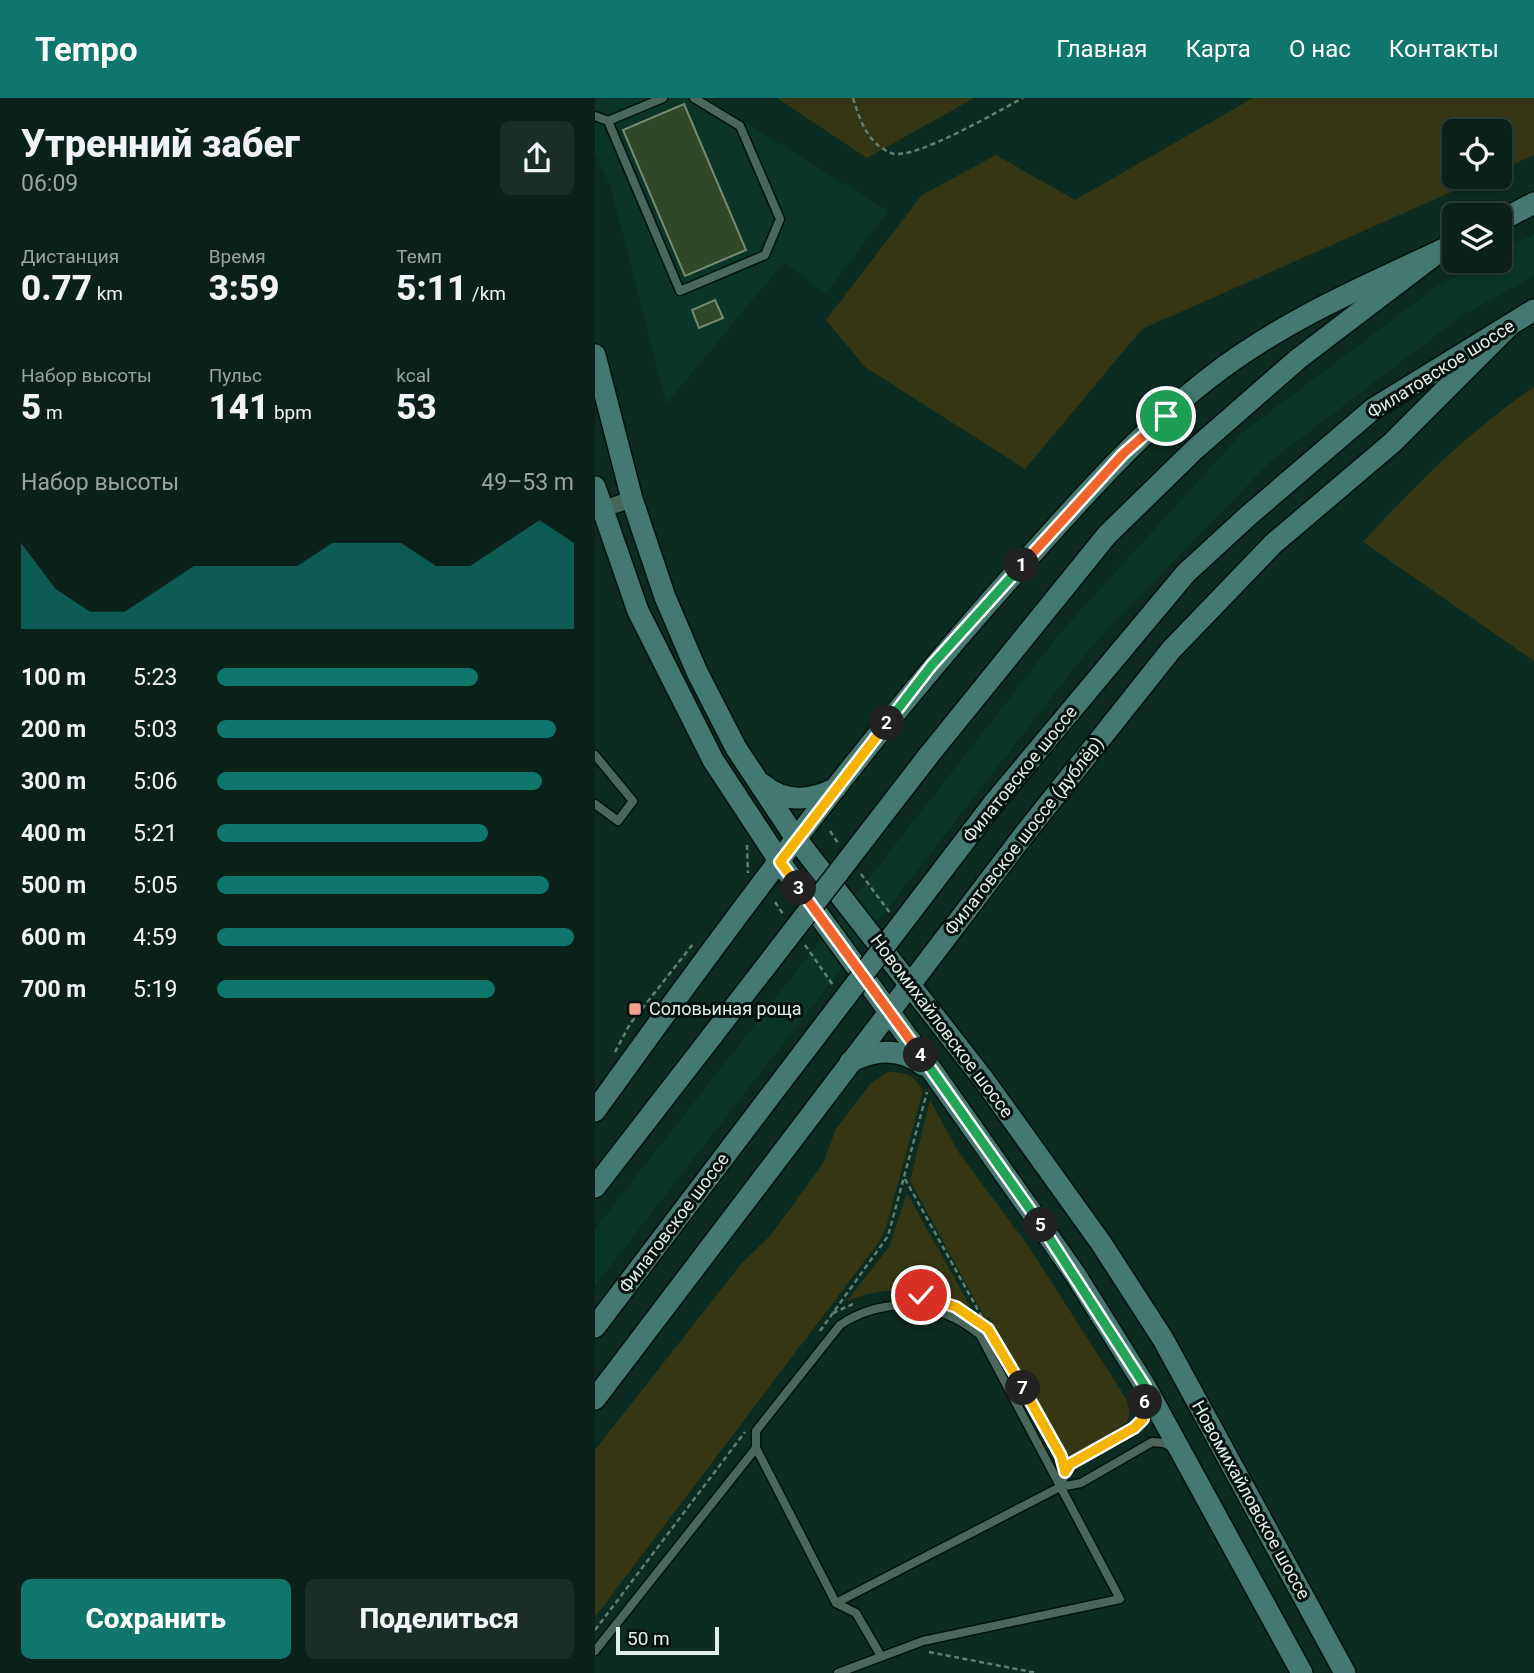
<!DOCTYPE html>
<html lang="ru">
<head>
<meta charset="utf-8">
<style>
	:root { --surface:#0a2119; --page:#182e26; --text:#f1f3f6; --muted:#99a3a2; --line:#2a3e38; --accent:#0f766e }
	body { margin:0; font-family:Roboto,sans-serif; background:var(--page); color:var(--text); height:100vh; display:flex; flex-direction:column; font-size:26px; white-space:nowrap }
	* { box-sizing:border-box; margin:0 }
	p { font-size:23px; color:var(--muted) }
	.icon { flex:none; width:38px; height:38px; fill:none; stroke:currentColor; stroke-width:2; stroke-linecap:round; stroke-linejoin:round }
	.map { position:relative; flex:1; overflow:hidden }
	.details { display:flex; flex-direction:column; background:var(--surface); width:595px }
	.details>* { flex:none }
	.tools { position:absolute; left:847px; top:21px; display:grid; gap:14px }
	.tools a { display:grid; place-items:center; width:70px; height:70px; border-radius:10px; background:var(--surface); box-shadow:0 2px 5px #0004,0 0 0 2px var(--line); font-size:35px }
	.scale { position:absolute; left:21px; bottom:18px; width:103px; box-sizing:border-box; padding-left:7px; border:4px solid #ddefe7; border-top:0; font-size:19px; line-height:24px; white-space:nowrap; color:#ddefe7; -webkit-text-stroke:5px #05110d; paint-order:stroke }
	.pin { position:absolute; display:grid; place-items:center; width:60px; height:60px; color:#fff; margin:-30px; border:4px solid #fff; border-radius:50%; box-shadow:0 2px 7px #0007 }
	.km { position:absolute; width:35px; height:35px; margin:-18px; border-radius:50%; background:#222; color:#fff; font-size:19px; line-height:35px; text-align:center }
	.round { display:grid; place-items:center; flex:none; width:74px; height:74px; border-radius:10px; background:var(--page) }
	.overview { display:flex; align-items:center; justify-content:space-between; height:119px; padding:0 21px }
	h1 { font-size:38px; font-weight:800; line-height:52px }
	.stats { display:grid; grid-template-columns:repeat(3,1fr); gap:10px; height:119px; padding:7px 21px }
	.stats div { display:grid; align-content:center }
	.stats b { font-size:35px; font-weight:800 }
	.stats small { font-size:19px; font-weight:400 }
	.stats p { font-size:19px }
	.chart { height:196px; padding:14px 21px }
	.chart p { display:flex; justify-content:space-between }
	.chart svg { width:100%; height:126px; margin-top:7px; fill:var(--accent); opacity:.7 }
	.primary-button { display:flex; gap:14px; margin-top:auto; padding:14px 21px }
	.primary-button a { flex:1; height:80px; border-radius:10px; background:var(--accent); color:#fff; font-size:28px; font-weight:800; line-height:80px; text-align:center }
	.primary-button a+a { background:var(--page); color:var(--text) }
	ul { padding:0 21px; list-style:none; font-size:23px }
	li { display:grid; grid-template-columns:112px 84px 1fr; align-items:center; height:52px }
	li i { height:18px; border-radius:9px; background:var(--accent) }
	header { display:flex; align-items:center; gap:42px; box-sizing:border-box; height:98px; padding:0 35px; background:var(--accent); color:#fff }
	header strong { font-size:33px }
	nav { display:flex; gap:38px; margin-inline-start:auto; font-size:24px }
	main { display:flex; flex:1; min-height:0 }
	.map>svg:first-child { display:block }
	.built { fill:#0a3527 }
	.green { fill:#353714 }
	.building { fill:#2e4828; stroke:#778a72; stroke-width:2 }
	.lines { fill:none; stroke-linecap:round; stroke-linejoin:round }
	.lane-casing { stroke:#00130b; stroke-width:11 }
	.street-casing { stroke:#00130b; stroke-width:19 }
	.secondary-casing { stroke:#00130b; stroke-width:24 }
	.path { stroke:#657e74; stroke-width:2.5; stroke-dasharray:5 3.5; stroke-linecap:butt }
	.lane { stroke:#49685b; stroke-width:8 }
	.street { stroke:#49685b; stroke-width:16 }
	.secondary { stroke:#437970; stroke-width:21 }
	.secondary-bridge-casing { stroke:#00130b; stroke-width:24; stroke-linecap:butt }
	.secondary-bridge { stroke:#437970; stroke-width:21 }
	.split-1-casing { stroke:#fff; stroke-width:14 }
	.split-2-casing { stroke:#fff; stroke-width:14 }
	.split-3-casing { stroke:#fff; stroke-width:14 }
	.split-4-casing { stroke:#fff; stroke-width:14 }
	.split-5-casing { stroke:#fff; stroke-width:14 }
	.split-6-casing { stroke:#fff; stroke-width:14 }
	.split-7-casing { stroke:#fff; stroke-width:14 }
	.split-8-casing { stroke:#fff; stroke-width:14 }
	.split-1 { stroke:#f0652b; stroke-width:9 }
	.split-2 { stroke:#22a559; stroke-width:9 }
	.split-3 { stroke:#f5b400; stroke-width:9 }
	.split-4 { stroke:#f0652b; stroke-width:9 }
	.split-5 { stroke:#22a559; stroke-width:9 }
	.split-6 { stroke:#22a559; stroke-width:9 }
	.split-7 { stroke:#f5b400; stroke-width:9 }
	.split-8 { stroke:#f5b400; stroke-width:9 }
	.poi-dot { fill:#f59d8e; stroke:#05110d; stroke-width:2.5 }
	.labels { text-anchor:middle; stroke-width:6; stroke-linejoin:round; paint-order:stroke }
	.street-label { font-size:18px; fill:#ddefe7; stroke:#05110d }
	.poi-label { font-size:18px; fill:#ddefe7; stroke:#05110d; text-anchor:start }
</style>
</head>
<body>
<header>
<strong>Tempo</strong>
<nav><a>Главная</a><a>Карта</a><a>О нас</a><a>Контакты</a></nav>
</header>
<main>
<section class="details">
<div class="overview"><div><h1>Утренний забег</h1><p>06:09</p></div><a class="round"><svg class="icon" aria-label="share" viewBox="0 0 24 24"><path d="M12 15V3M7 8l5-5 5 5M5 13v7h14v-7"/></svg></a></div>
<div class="stats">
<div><p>Дистанция</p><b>0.77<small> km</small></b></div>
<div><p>Время</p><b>3:59</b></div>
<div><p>Темп</p><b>5:11<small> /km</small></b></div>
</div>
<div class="stats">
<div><p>Набор высоты</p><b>5<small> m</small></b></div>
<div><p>Пульс</p><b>141<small> bpm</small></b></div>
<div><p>kcal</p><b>53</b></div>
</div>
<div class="chart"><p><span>Набор высоты</span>49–53 m</p>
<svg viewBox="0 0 160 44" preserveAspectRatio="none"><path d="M0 44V14L10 30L20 38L30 38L40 30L50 22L60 22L70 22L80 22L90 14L100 14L110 14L120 22L130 22L140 14L150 6L160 14V44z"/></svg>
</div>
<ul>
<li><b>100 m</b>5:23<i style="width:73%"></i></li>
<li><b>200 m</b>5:03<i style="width:95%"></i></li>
<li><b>300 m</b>5:06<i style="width:91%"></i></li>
<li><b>400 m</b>5:21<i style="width:76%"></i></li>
<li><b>500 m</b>5:05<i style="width:93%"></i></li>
<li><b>600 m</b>4:59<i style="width:100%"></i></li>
<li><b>700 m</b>5:19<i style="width:78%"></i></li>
</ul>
<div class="primary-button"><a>Сохранить</a><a>Поделиться</a></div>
</section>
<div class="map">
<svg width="939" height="1575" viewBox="0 0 939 1575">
	<rect width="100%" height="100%" fill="#0d2c21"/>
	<g class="built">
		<polygon points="0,0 111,0 293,113 231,196 189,164 71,306 16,90 0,55"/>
		<polygon points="939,136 939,178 868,217 677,362 494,551 0,1188 0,1131 467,533 647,335 841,189 889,163 905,163 905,154"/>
	</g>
	<g class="green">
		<polygon points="182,0 379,0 272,60"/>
		<polygon points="658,0 939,0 939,57 905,72 905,33 859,33 859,79 890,79 547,231 430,371 270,269 231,222 327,97 401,57 480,102"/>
		<path d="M939,289V563L768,444C819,388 876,331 939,289Z"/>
		<path d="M293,974C310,974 319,977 328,992L292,1126L284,1144L0,1519V1352L147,1165L175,1138L227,1067L241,1031L276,985Z"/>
		<polygon points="335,1002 364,1055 434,1149 535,1307 533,1323 481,1360 474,1361 394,1220 390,1220 315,1083"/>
		<path d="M312,1095L376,1210C340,1186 291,1187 252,1203L294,1149Z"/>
	</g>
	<g class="building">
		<polygon points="89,6 151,152 90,178 28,32"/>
		<polygon points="120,202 128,220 104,230 97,212"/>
	</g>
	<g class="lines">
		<g class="lane-casing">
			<g id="lane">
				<polyline points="68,0 13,23 85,193 170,157 185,121 145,28 99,0"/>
				<polyline points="0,18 13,23"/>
				<polyline points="0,657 38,703 23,723 0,706"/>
				<polyline points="161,1350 241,1505 261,1515 286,1558"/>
				<path d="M465,1389C479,1344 534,1350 548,1321C551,1314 550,1305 550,1298"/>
				<polyline points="241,1505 465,1389 486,1385 557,1344 569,1345 578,1350"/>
				<path d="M0,1553L161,1350V1333L245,1227C291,1197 344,1203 385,1237L525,1501L328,1543L243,1575"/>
			</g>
		</g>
		<g class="street-casing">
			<polyline id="street" points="0,414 37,401"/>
		</g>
		<g class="secondary-casing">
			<g id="secondary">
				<polyline points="905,123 939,105"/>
				<polyline points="0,257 37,401 70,499 102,574 141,650 202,742 389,982 506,1145 568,1241 750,1575"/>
				<polyline points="0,389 43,513 118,662 185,764 338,974 480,1176 550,1288 707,1575"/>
				<polyline points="334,657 512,437 600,351 703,261 845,153 859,146"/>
				<path d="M167,686C189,705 216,703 241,690"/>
				<polyline points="398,706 591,475 653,418 778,311 939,212"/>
				<path d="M255,964C280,951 306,950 328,967"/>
				<path d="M0,1013C132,829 268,645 419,476C480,408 541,337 614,280C684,225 765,190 845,153"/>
				<polyline points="0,1089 117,938"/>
				<polyline points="0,1229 179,993"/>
				<polyline points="0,1301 428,738 576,552 678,446 797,345 915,227"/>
			</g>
		</g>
		<g class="path">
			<path d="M258,0C265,22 272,45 296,55C317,64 405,12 428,0"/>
			<polyline points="235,733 243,745"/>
			<polyline points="152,747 153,775"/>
			<polyline points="266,776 295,815"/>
			<polyline points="180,804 188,816"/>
			<polyline points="210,847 238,887"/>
			<polyline points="20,954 35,926 98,846"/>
			<polyline points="310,1081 392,1228"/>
			<polyline points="319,1197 353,1205"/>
			<polyline points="238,1215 258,1206"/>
			<polyline points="225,1233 293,1138 332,994"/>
			<polyline points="420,1277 467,1363"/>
			<polyline points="0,1532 150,1334"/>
			<polyline points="334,1554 442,1575"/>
		</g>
		<use href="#lane" class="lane"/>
		<use href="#street" class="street"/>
		<use href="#secondary" class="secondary"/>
		<g class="secondary-bridge-casing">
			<g id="secondary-bridge">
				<polyline points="117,938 334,657"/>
				<polyline points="179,993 398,706"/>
			</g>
		</g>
		<use href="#secondary-bridge" class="secondary-bridge"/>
	</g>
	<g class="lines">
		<g class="split-1-casing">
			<polyline id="split-1" points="427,467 528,356 571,318"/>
		</g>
		<g class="split-2-casing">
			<polyline id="split-2" points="292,625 336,568 427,467"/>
		</g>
		<g class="split-3-casing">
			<polyline id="split-3" points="204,790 185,764 292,625"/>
		</g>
		<g class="split-4-casing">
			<polyline id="split-4" points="204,790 326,957"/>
		</g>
		<g class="split-5-casing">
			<polyline id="split-5" points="326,957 446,1127"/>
		</g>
		<g class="split-6-casing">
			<polyline id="split-6" points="446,1127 550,1288 550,1304"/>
		</g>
		<g class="split-7-casing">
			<polyline id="split-7" points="428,1290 466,1358 470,1374 475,1366 539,1330 548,1321 550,1304"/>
		</g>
		<g class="split-8-casing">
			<polyline id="split-8" points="326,1197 361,1209 393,1231 428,1290"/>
		</g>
		<use href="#split-1" class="split-1"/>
		<use href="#split-2" class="split-2"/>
		<use href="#split-3" class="split-3"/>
		<use href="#split-4" class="split-4"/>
		<use href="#split-5" class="split-5"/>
		<use href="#split-6" class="split-6"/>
		<use href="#split-7" class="split-7"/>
		<use href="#split-8" class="split-8"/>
	</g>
	<rect class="poi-dot" x="33" y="904" width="14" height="14" rx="3.5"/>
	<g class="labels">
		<g class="street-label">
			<text transform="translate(846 271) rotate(-32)" y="6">Филатовское шоссе</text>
			<text transform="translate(425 676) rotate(-51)" y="6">Филатовское шоссе</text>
			<text transform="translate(429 738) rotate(-52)" y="6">Филатовское шоссе (дублёр)</text>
			<text transform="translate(347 928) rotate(53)" y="6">Новомихайловское шоссе</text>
			<text transform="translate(79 1125) rotate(-53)" y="6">Филатовское шоссе</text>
			<text transform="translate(656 1402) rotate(61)" y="6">Новомихайловское шоссе</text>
		</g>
		<g class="poi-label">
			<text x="54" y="917">Соловьиная роща</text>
		</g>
	</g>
</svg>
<div class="tools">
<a><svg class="icon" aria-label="locate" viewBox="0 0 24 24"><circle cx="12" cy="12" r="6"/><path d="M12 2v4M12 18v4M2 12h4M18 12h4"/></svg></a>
<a><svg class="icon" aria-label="layers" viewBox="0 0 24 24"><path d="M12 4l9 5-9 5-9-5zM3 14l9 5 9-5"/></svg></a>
</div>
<div class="scale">50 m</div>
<div class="pin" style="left:571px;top:318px;background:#1e9e55"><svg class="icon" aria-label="arrive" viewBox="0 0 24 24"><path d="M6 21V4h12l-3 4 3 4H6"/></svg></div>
<div class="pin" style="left:326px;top:1197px;background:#d93025"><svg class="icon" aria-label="check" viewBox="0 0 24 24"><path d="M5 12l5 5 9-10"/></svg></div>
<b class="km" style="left:427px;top:467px">1</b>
<b class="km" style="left:292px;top:625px">2</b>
<b class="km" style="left:204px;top:790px">3</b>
<b class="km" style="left:326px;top:957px">4</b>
<b class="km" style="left:446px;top:1127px">5</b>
<b class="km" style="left:550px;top:1304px">6</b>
<b class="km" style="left:428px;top:1290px">7</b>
</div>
</main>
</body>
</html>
